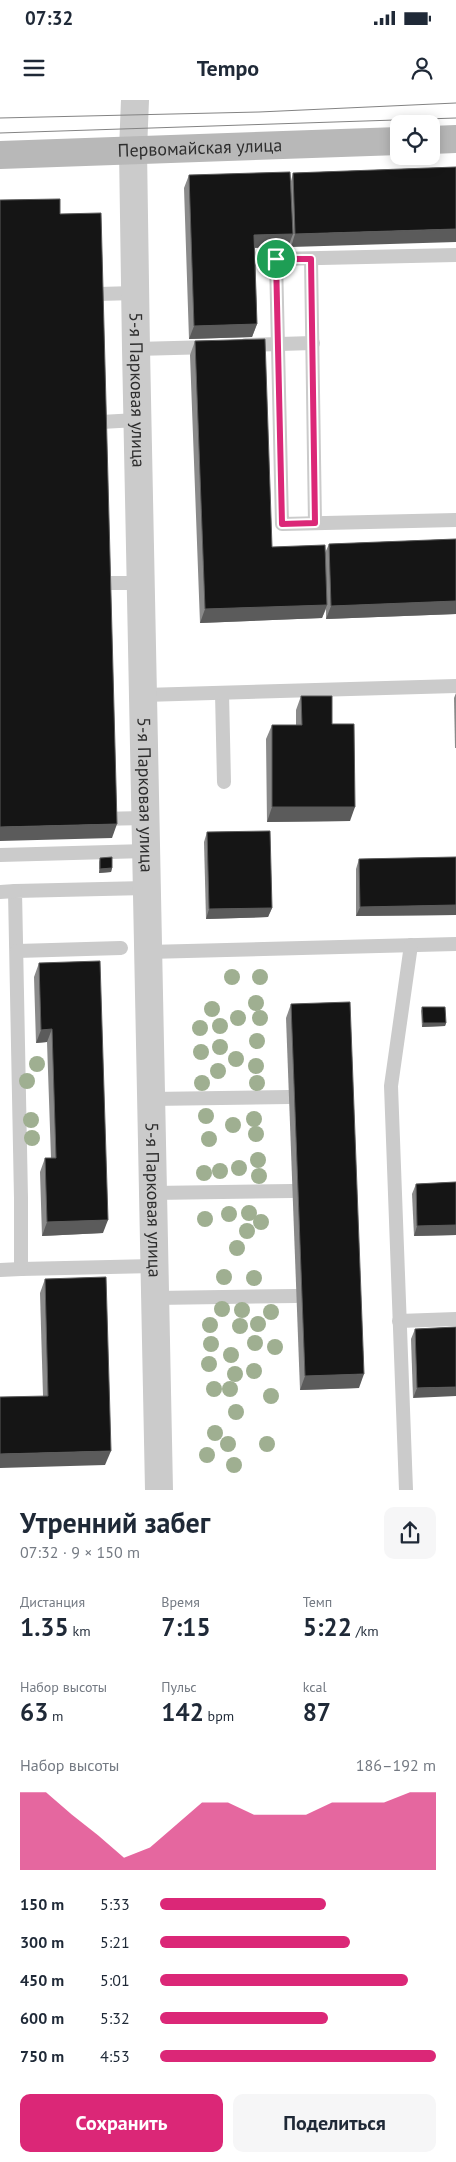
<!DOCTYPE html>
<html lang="ru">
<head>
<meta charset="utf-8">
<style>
	:root { --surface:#fff; --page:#f6f6f7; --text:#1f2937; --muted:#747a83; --accent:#db2777 }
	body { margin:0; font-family:"PT Sans",sans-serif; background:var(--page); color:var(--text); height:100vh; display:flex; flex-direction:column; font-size:19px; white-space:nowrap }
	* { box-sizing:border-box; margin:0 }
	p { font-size:16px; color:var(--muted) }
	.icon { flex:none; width:28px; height:28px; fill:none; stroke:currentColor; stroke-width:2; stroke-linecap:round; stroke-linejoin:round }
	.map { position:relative; height:1390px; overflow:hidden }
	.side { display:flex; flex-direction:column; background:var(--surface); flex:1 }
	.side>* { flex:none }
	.buttons { position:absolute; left:390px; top:15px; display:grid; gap:10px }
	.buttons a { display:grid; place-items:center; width:50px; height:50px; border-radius:10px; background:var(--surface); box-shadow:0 2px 12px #0003; font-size:25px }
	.pin { position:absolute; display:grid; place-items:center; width:42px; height:42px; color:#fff; margin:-21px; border:2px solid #fff; border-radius:50%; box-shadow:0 1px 5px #0007 }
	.round { display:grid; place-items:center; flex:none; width:52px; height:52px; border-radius:10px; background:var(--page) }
	.overview { display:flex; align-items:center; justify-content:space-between; height:85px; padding:0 20px }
	h1 { font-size:28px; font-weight:800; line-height:38px }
	.metrics { display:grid; grid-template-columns:repeat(3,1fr); gap:8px; height:85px; padding:5px 20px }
	.metrics div { display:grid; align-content:center }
	.metrics b { font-size:25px; font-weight:800 }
	.metrics small { font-size:14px; font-weight:400 }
	.metrics p { font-size:14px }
	.chart { height:140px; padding:10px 20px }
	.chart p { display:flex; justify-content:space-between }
	.chart svg { width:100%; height:90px; margin-top:5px; fill:var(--accent); opacity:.7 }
	.cta { display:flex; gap:10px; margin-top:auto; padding:10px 20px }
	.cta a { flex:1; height:58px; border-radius:10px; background:var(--accent); color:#fff; font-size:20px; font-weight:800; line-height:58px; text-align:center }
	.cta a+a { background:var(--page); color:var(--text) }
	ul { padding:0 20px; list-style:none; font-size:16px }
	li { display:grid; grid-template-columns:80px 60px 1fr; align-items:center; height:38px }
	li i { height:12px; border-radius:6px; background:var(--accent) }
	.status { display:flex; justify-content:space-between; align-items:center; height:35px; padding:0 25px; background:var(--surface); direction:ltr }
	.status svg { height:14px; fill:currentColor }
	header { display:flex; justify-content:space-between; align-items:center; height:65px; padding:0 20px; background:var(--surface); font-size:22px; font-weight:800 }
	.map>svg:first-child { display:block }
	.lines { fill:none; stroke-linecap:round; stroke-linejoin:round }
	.lane { stroke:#cbcbcb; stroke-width:14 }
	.street { stroke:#cbcbcb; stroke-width:28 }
	.secondary { stroke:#b8b8b8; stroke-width:28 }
	.tram { stroke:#838383; stroke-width:1 }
	.tree { fill:#9faf91 }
	.wall { fill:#8a8a8a }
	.shaded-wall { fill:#5b5b5b }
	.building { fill:#151515; stroke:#5b5b5b }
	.route-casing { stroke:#fff; stroke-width:10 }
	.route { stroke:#db2777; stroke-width:6 }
	.labels { text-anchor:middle; stroke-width:5; stroke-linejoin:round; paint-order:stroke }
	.street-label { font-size:18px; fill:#2e2e2e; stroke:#fff }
</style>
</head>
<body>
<div class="status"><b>07:32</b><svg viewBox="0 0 49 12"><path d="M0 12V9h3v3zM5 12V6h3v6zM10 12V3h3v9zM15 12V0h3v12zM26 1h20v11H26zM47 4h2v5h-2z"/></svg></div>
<header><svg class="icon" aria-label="menu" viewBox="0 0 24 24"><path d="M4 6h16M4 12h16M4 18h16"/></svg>Tempo<svg class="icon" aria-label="person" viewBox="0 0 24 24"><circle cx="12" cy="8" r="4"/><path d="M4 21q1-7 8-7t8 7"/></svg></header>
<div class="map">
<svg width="456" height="1390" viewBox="0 0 456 1390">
	<rect width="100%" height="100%" fill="#fff"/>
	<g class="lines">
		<g class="lane">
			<polyline points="456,155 276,159 282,424 456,420"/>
			<polyline points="311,159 315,423"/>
			<polyline points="98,194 135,193"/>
			<polyline points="246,245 313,243"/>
			<polyline points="136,249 212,247"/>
			<polyline points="101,322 137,320"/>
			<polyline points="105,483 140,483"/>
			<polyline points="222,593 224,682"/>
			<polyline points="144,595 456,586"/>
			<polyline points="98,719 145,718"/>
			<polyline points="0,755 146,751"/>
			<polyline points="146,788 15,791 21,1098 21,1169 154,1166"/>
			<polyline points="0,792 15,791"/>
			<polyline points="17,851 121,848"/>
			<polyline points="148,852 456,844"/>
			<polyline points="151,999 289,997"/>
			<polyline points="153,1093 292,1091"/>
			<polyline points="0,1170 21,1169"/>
			<polyline points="155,1198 296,1196"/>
			<polyline points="399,1221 456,1219"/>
			<polyline points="406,1390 391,986 411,845"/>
		</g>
		<path class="street" id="s1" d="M135,0L133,50L136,249L159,1390"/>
		<g class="secondary">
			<polyline points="431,40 456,39"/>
			<path id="s2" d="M0,55L399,41"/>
		</g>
		<g class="tram">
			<polyline points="0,18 259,12 456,3"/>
			<polyline points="0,33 456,18"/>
		</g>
	</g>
	<g class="tree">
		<circle cx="232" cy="877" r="8"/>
		<circle cx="260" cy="877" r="8"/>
		<circle cx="256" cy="903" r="8"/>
		<circle cx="212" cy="909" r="8"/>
		<circle cx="238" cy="918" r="8"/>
		<circle cx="260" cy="918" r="8"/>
		<circle cx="220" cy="926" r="8"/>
		<circle cx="200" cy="928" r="8"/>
		<circle cx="257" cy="941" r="8"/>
		<circle cx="220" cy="947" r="8"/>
		<circle cx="201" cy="952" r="8"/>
		<circle cx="236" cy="959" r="8"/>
		<circle cx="37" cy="964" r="8"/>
		<circle cx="256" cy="966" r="8"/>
		<circle cx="218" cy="971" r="8"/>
		<circle cx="27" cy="981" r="8"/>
		<circle cx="202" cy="983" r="8"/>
		<circle cx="257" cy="983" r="8"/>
		<circle cx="206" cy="1016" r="8"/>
		<circle cx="254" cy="1019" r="8"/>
		<circle cx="31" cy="1020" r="8"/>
		<circle cx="233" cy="1025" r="8"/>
		<circle cx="256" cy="1034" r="8"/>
		<circle cx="32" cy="1038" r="8"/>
		<circle cx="209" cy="1039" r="8"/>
		<circle cx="258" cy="1060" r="8"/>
		<circle cx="239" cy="1068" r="8"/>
		<circle cx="220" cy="1071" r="8"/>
		<circle cx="204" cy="1073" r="8"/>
		<circle cx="259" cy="1076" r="8"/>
		<circle cx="249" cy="1113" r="8"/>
		<circle cx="229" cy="1114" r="8"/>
		<circle cx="205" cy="1119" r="8"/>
		<circle cx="261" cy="1122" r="8"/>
		<circle cx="247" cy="1131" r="8"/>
		<circle cx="237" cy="1148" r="8"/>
		<circle cx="224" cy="1177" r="8"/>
		<circle cx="254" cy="1178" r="8"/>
		<circle cx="222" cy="1209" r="8"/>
		<circle cx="242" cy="1210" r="8"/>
		<circle cx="271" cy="1212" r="8"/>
		<circle cx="258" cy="1224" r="8"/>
		<circle cx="210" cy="1225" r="8"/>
		<circle cx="240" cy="1226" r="8"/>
		<circle cx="255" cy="1243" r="8"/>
		<circle cx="211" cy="1244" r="8"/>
		<circle cx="275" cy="1247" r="8"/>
		<circle cx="231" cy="1255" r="8"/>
		<circle cx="209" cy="1264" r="8"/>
		<circle cx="254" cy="1271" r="8"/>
		<circle cx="235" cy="1274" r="8"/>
		<circle cx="214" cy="1289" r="8"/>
		<circle cx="230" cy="1289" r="8"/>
		<circle cx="271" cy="1296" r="8"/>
		<circle cx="236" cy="1312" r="8"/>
		<circle cx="215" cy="1333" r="8"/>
		<circle cx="228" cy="1344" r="8"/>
		<circle cx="267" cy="1344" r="8"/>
		<circle cx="207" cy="1355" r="8"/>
		<circle cx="234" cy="1365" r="8"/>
	</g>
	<g class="wall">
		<polygon points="456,67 291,147 290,142 288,147 255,148 257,224 252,237 189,239 184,88 189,75 291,81 293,73"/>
		<polygon points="195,241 272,447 325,453 329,444 456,439 456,514 326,519 326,509 322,518 200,523 190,255"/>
		<polygon points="456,593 456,648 455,648 454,598"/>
		<polygon points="301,596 332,624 350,721 267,722 266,639 272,625 296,625 296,610"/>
		<polygon points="207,732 272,808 268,817 206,819 204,742"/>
		<polygon points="456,757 456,815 356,816 356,769 359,759"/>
		<polygon points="100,758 112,768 111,772 99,773 99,762"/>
		<polygon points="39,863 103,1133 42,1136 40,1072 45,1058 51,1058 47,942 36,943 34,877"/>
		<polygon points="291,904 359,1288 300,1290 286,918"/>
		<polygon points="422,907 446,923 445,926 422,927 421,911"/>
		<polygon points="456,1082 456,1135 414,1136 412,1094 416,1084"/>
		<polygon points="45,1179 105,1365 43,1296 40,1193"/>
		<polygon points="456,1227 413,1298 411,1239 415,1229"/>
	</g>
	<g class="shaded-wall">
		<polygon points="456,129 456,142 291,147 295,134"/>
		<polygon points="293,134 288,147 249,148 254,135"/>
		<polygon points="257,224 252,237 189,239 194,226"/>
		<polygon points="456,501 456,514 326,519 331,506"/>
		<polygon points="327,505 322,518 200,523 205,509"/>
		<polygon points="272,707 355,707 350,721 267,722"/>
		<polygon points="117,724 112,738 0,741 0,727"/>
		<polygon points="112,768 111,772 99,773 100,769"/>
		<polygon points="456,805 456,815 356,816 360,807"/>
		<polygon points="272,808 268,817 206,819 209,809"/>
		<polygon points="423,923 446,923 445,926 422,927"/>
		<polygon points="52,929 47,942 36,943 41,930"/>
		<polygon points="108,1120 103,1133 42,1136 47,1122"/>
		<polygon points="456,1125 456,1135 414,1136 417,1126"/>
		<polygon points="364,1274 359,1288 300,1290 305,1276"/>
		<polygon points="456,1287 456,1296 413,1298 417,1288"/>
		<polygon points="111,1351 105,1365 0,1368 0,1354"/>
	</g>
	<g class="building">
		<polygon points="456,67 456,129 295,134 293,73"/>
		<polygon points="290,72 293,134 254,135 257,224 194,226 189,75"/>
		<polygon points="60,99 60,114 101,113 117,724 0,727 0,100"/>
		<polygon points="265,239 272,447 325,445 327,505 205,509 195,241"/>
		<polygon points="456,439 456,501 331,506 329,444"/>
		<polygon points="301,596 332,596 332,624 354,624 355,707 272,707 272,625 302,625"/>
		<polygon points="270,731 272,808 209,809 207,732"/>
		<polygon points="112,757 112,768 100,769 100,758"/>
		<polygon points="456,757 456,805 360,807 359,759"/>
		<polygon points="100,861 108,1120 47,1122 45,1058 56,1058 52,929 41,930 39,863"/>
		<polygon points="350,902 364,1274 305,1276 291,904"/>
		<polygon points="422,907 445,907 446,923 423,923"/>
		<polygon points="456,1082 456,1125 417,1126 416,1084"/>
		<polygon points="106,1177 111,1351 0,1354 0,1297 48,1296 45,1179"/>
		<polygon points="456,1227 456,1287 417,1288 415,1229"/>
	</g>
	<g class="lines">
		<g class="route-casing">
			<polygon id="route" points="276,159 311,159 315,423 282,424"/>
		</g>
		<use href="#route" class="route"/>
	</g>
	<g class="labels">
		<g class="street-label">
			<text dy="6" stroke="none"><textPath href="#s2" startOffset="200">Первомайская улица</textPath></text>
			<text dy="6" stroke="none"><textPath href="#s1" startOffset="290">5-я Парковая улица</textPath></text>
			<text dy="6" stroke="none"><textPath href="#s1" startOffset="695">5-я Парковая улица</textPath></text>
			<text dy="6" stroke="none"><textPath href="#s1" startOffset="1100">5-я Парковая улица</textPath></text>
		</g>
	</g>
</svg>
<div class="buttons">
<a><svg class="icon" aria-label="locate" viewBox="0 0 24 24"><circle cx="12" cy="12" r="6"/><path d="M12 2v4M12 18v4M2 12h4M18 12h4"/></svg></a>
</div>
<div class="pin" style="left:276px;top:159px;background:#1e9e55"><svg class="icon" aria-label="arrive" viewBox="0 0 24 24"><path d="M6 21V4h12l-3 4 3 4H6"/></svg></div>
</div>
<section class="side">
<div class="overview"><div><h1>Утренний забег</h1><p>07:32 · 9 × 150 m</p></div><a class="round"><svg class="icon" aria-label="share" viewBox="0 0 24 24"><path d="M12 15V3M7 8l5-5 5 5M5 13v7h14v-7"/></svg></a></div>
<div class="metrics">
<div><p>Дистанция</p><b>1.35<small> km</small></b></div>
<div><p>Время</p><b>7:15</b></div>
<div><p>Темп</p><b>5:22<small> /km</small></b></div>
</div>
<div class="metrics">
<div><p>Набор высоты</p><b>63<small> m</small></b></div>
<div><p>Пульс</p><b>142<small> bpm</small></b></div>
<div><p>kcal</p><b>87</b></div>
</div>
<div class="chart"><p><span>Набор высоты</span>186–192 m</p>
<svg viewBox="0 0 160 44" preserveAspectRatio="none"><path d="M0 44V6L10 6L20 17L30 27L40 38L50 33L60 22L70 11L80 11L90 17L100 17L110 17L120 11L130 11L140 11L150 6L160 6V44z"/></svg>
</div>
<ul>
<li><b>150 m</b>5:33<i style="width:60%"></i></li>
<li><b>300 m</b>5:21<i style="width:69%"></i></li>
<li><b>450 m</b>5:01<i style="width:90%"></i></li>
<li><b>600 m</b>5:32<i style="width:61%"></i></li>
<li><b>750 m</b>4:53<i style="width:100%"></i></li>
</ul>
<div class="cta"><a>Сохранить</a><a>Поделиться</a></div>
</section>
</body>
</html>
